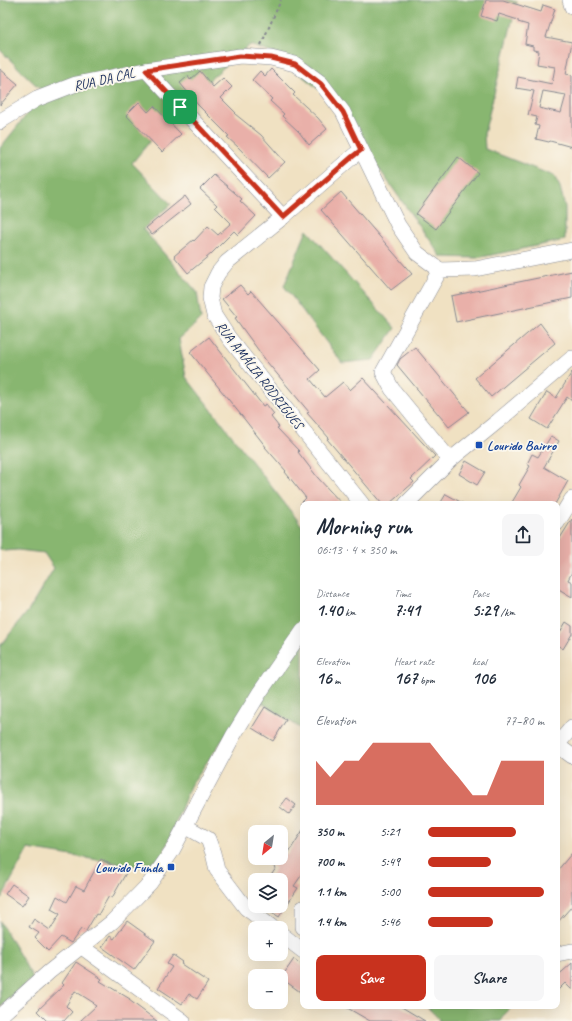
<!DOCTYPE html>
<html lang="en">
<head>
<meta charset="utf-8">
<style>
	:root { --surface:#fff; --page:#f6f6f7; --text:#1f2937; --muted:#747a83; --accent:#c8321e }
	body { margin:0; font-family:Caveat,sans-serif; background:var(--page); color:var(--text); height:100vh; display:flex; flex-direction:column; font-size:15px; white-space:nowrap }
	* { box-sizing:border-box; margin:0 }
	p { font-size:13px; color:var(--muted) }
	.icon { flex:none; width:22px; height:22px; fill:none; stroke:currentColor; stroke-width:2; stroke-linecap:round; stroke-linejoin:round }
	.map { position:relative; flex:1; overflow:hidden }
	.sheet { position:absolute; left:300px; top:501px; width:260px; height:508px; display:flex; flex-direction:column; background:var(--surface); border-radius:8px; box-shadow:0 4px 16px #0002 }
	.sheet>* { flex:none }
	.needle { width:26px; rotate:210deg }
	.controls { position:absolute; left:248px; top:825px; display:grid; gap:8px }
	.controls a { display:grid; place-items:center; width:40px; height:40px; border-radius:8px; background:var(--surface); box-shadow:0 4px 16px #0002; font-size:20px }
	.pin { position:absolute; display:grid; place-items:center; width:34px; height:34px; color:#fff; margin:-17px; border-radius:8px; box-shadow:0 2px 6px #0006 }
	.round { display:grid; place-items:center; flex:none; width:42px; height:42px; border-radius:8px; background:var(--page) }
	.overview { display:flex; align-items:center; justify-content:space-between; height:68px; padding:0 16px }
	h1 { font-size:22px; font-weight:700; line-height:30px }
	.stats { display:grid; grid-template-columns:repeat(3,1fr); gap:6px; height:68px; padding:4px 16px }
	.stats div { display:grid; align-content:center }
	.stats b { font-size:17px; font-weight:700 }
	.stats small { font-size:11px; font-weight:400 }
	.stats p { font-size:11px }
	.chart { height:112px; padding:8px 16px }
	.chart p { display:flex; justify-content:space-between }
	.chart svg { width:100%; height:72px; margin-top:4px; fill:var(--accent); opacity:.7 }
	.button { display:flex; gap:8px; margin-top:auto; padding:8px 16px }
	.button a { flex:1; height:46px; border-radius:8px; background:var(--accent); color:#fff; font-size:16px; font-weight:700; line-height:46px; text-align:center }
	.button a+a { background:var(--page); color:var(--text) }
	ul { padding:0 16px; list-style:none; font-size:13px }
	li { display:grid; grid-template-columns:64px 48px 1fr; align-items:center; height:30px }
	li i { height:10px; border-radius:5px; background:var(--accent) }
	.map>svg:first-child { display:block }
	.forest { fill:#88b66f; stroke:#527266 }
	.building { fill:#e9b0a9; fill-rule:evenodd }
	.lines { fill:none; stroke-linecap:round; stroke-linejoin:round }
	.minor-casing { stroke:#868890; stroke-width:16 }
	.path { stroke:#868890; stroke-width:2; stroke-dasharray:3 3; stroke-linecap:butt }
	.minor { stroke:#fff; stroke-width:15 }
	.route-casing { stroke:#fff; stroke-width:8 }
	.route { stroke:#c8321e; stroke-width:5 }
	.transit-dot { fill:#1a4fb4; stroke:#fbf7ec; stroke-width:1.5 }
	.labels { text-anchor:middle; stroke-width:3.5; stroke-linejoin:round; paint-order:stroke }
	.street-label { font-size:14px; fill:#1b2f5e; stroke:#fbf7ec }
	.transit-label { font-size:14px; font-weight:bold; fill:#164399; stroke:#fbf7ec; text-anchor:start }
</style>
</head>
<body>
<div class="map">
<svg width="572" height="1021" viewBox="0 0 572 1021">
	<rect width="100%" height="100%" fill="#fbf7ec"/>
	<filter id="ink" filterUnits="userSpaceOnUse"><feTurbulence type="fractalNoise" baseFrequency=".025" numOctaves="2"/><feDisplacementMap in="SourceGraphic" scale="8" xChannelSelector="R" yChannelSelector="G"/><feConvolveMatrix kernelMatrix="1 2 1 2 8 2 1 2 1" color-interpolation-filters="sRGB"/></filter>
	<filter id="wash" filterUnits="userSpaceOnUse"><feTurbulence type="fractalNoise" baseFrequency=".012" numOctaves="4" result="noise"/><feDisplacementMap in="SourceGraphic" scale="16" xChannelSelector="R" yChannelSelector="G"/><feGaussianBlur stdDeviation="0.9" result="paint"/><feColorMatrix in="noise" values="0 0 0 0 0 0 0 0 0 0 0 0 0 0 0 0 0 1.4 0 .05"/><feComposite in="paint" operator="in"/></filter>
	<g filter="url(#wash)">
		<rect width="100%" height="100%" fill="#f0e1c2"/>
		<g class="forest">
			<polygon points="0,0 508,0 517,2 484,134 485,149 554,176 560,187 565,207 565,240 477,258 441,257 366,150 338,105 275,54 250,45 216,74 172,115 132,163 171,204 143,229 197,292 201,319 179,339 186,377 303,527 303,730 263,703 245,708 190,786 162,857 142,867 28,849 0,901 0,646 29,610 54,568 44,553 18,550 4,551 0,549 0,148 24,118 41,90 0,50"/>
			<polygon points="307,230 395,328 373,360 342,363 284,286"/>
			<polygon points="0,921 33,978 0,1008"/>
			<polygon points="426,1006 513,1006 502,1017 501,1021 438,1021 439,1019"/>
		</g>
		<g id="blocks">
			<g class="building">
				<path d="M486,0H503L541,12L543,5L555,9L546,37L572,42L566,74L572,75V147L550,141L549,142L536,139L539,126L535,125L537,117L528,115L534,91L516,88L518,77L552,84L555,67L537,64L539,51L533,50V46L525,44L528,25L518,22V20L499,14L497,21L481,16ZM543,91L566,95L561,113L539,108Z"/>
				<polygon points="0,69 18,84 0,105"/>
				<polygon points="271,69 295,93 293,95 318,118 327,129 309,145 299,132 282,116 284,114 270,101 272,99 252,80 260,71 265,76"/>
				<polygon points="200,71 213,87 223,78 232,87 221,98 236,113 235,114 261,135 285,162 268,178 238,147 227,137 229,136 198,105 180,83 188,76 190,80"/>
				<polygon points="139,102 148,112 154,106 181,134 162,152 126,115"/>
				<polygon points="458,157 478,173 436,229 416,214"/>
				<polygon points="214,175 242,199 240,201 256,216 238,235 234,231 211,254 188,273 174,256 193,240 194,241 208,226 218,235 231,223 215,207 217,205 200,189"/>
				<polygon points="341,192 412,274 391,290 321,210"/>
				<polygon points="185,196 191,204 152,235 146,228"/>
				<polygon points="572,271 572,298 456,322 451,296"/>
				<polygon points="240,285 248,294 251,291 320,370 310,379 325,397 343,382 350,390 363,378 435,456 411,479 414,482 389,504 382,504 327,439 329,438 307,413 309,412 267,362 235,318 237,317 222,299"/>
				<polygon points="540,323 555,343 491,397 475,378"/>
				<polygon points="209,337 263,406 266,404 274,414 271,417 279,427 277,428 299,451 298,452 318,478 342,504 300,504 306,498 285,472 286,471 265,447 266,447 245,420 190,352"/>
				<polygon points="415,347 469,412 449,427 397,365 400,359"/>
				<polygon points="572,372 572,401 567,397 547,429 531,419 547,392 556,398"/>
				<polygon points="551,436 559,441 544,467 568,481 555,504 511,504 521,487 519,485 530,466 527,464 532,454 538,457"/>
				<polygon points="466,461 485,472 477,485 459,474"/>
				<polygon points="446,494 464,504 440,504"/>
				<polygon points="572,519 572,572 568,580 572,582 572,597 557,588 557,543"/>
				<polygon points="566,622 572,626 572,634 563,649 557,645 557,637"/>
				<polygon points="265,707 286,720 273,741 252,728"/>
				<polygon points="287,798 296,805 289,814 280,807"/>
				<polygon points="303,830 303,873 294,886 298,888 279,917 263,906 281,906 281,880 268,880 276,868 261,858 281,858 281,852 287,855"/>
				<polygon points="572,853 572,906 557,923 557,871"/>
				<polygon points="101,859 126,873 112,898 109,896 98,915 96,914 86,931 81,929 71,943 61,937 48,951 35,938 39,933 29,927 34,919 50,930 60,914 51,909 57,896 67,902 76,886 84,890"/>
				<polygon points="12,884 29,896 22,906 5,894"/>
				<polygon points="127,921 155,941 134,970 102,947 110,936 114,939"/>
				<polygon points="173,955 183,962 181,964 208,982 197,999 189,994 182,1004 158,988 172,967 167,964"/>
				<polygon points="294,959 303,966 303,994 281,978"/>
				<polygon points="76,962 102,979 100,981 130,999 129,1000 157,1021 80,1021 96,1006 93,1004 94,1003 75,991 66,1006 72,1012 64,1021 47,1021 37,1011 64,985 62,983"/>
				<polygon points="572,963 572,990 565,983 557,991 557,975 562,972"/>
				<polygon points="344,1006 400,1006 425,1021 370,1021"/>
			</g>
		</g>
	</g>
	<g filter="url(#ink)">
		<use href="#blocks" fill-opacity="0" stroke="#868890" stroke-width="1"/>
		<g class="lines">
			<g class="minor-casing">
				<g id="minor">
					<polyline points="570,0 572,7"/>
					<polyline points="146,70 283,217"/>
					<polyline points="0,122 2,120 37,99 76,84 146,70 240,56 271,58 295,64 321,83 343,112 398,225 417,253 440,270"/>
					<polyline points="361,150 352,157 283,217 227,262 218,273 211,287 210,298 214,315 229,338 362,504"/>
					<polyline points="450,460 392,389 383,372 440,270 475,269 572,250"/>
					<polyline points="406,504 450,460 498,421 572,358"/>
					<polyline points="557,523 572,499"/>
					<polyline points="557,745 572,727"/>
					<polyline points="557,745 572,756"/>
					<polyline points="185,826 208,839 213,853 217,870 246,908 273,928"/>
					<polyline points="303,908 303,927"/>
					<polyline points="281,934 303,951"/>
					<polyline points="82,947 183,1021"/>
					<polyline points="557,954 572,951"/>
					<polyline points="0,1016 49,972 112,922 150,883 172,851 233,736 260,692 303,630"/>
				</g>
			</g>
			<polyline class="path" points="261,45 281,0"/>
			<use href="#minor" class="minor"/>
		</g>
	</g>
	<g class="lines" filter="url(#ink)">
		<g class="route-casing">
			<polygon id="route" points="240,56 271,58 295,64 321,84 343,112 361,150 352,157 283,217 146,70"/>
		</g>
		<use href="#route" class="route"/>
	</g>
	<g class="transit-dot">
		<rect x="475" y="441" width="8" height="8" rx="2"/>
		<rect x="167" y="863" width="8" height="8" rx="2"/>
	</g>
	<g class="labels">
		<g class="street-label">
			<text transform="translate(104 79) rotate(-13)" y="5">RUA DA CAL</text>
			<text transform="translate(260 375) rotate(52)" y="5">RUA AMÁLIA RODRIGUES</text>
		</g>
		<g class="transit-label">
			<text x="487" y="450">Lourido Bairro</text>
			<text x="163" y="872" text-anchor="end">Lourido Funda</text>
		</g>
	</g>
</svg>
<div class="controls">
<a><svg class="needle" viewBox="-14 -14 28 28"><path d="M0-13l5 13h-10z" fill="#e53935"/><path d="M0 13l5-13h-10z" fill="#747a83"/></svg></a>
<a><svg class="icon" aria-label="layers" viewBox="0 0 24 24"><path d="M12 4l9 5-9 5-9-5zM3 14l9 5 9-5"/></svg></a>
<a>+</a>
<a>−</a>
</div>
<div class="pin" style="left:180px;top:107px;background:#1e9e55"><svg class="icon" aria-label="arrive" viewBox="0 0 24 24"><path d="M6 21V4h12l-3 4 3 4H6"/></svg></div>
<section class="sheet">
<div class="overview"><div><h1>Morning run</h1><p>06:13 · 4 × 350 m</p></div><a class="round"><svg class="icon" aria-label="share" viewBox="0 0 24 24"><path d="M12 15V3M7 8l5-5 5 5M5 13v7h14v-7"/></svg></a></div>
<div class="stats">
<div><p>Distance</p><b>1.40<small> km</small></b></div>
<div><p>Time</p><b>7:41</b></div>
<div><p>Pace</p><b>5:29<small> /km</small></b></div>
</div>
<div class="stats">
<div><p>Elevation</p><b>16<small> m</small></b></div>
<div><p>Heart rate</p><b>167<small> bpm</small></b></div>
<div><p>kcal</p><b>106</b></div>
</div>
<div class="chart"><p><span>Elevation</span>77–80 m</p>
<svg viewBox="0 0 160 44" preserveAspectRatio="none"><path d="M0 44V17L10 27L20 17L30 17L40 6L50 6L60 6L70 6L80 6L90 17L100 27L110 38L120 38L130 17L140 17L150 17L160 17V44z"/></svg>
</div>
<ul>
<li><b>350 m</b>5:21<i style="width:76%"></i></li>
<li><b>700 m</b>5:49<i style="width:54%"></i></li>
<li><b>1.1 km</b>5:00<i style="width:100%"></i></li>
<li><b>1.4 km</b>5:46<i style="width:56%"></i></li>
</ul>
<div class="button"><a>Save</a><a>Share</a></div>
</section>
</div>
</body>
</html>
